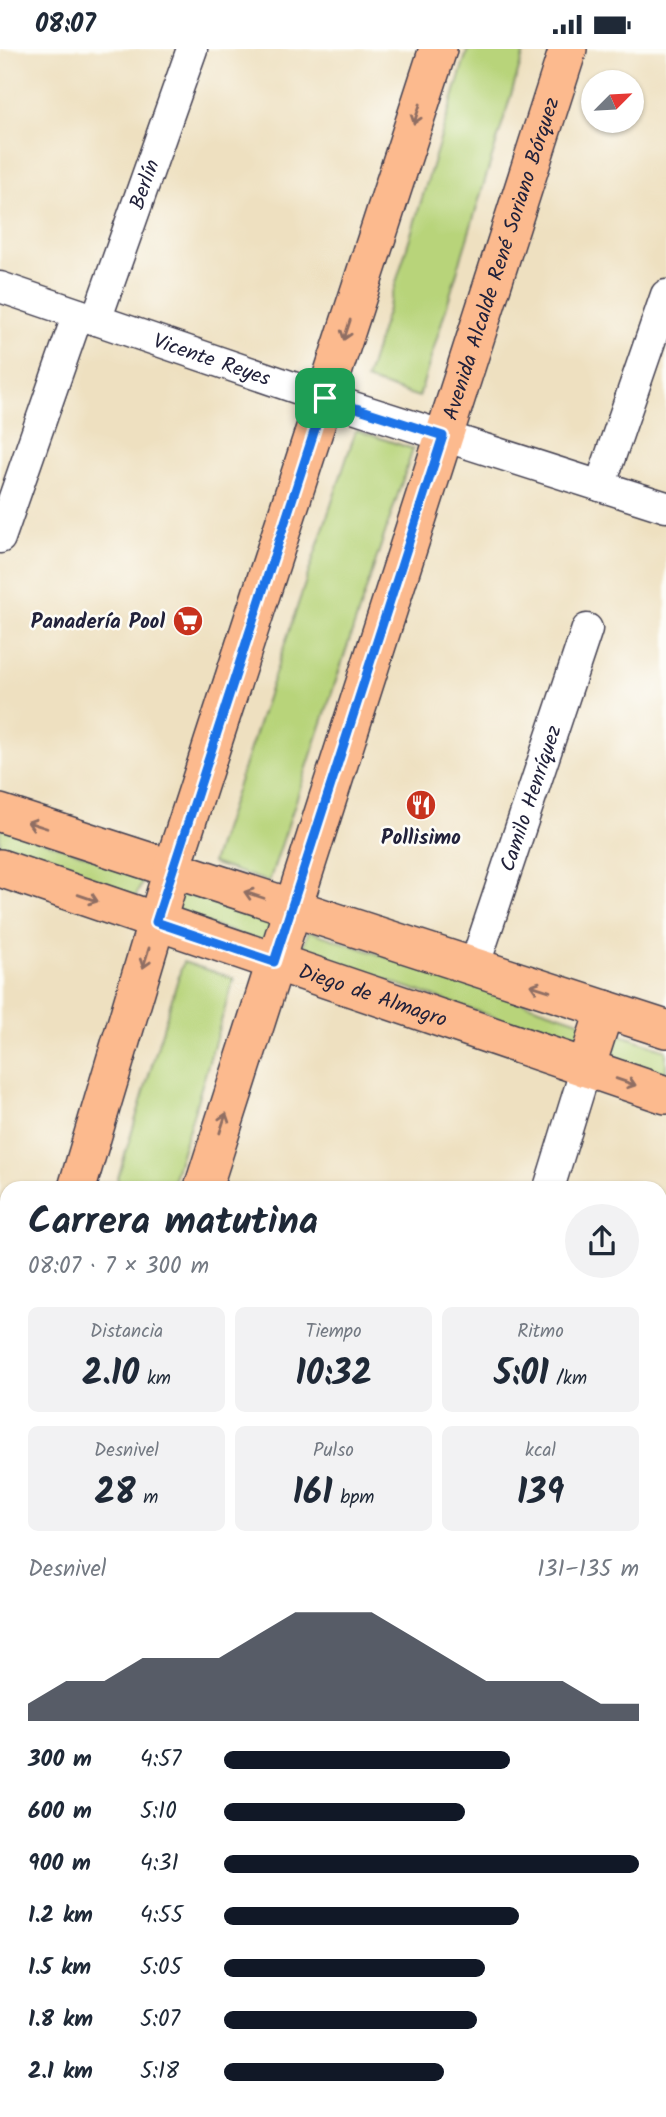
<!DOCTYPE html>
<html lang="es">
<head>
<meta charset="utf-8">
<style>
	:root { --surface:#fff; --page:#f2f2f3; --text:#1f2937; --muted:#747a83; --accent:#111827 }
	body { margin:0; font-family:Kalam,sans-serif; background:var(--page); color:var(--text); height:100vh; display:flex; flex-direction:column; font-size:26px; white-space:nowrap }
	* { box-sizing:border-box; margin:0 }
	p { font-size:23px; color:var(--muted) }
	.icon { flex:none; width:38px; height:38px; fill:none; stroke:currentColor; stroke-width:2; stroke-linecap:round; stroke-linejoin:round }
	.map { position:relative; flex:1; overflow:hidden }
	.sheet { position:absolute; left:0px; top:1132px; width:667px; height:936px; display:flex; flex-direction:column; background:var(--surface); border-radius:21px 21px 0 0; box-shadow:0 2px 5px #0004 }
	.sheet>* { flex:none }
	.needle { width:46px; rotate:66deg }
	.fabs { position:absolute; left:581px; top:21px; display:grid; gap:14px }
	.fabs a { display:grid; place-items:center; width:63px; height:63px; border-radius:50%; background:var(--surface); box-shadow:0 2px 5px #0004; font-size:35px }
	.pin { position:absolute; display:grid; place-items:center; width:60px; height:60px; color:#fff; margin:-30px; border-radius:14px; box-shadow:0 4px 10px #0006 }
	.round { display:grid; place-items:center; flex:none; width:74px; height:74px; border-radius:37px; background:var(--page) }
	.overview { display:flex; align-items:center; justify-content:space-between; height:119px; padding:0 28px }
	h1 { font-size:38px; font-weight:600; line-height:52px }
	.figures { display:grid; grid-template-columns:repeat(3,1fr); gap:10px; height:119px; padding:7px 28px }
	.figures div { display:grid; align-content:center; border-radius:10px; background:var(--page); text-align:center }
	.figures b { font-size:35px; font-weight:600 }
	.figures small { font-size:19px; font-weight:400 }
	.figures p { font-size:19px }
	.chart { height:196px; padding:14px 28px }
	.chart p { display:flex; justify-content:space-between }
	.chart svg { width:100%; height:126px; margin-top:7px; fill:var(--accent); opacity:.7 }
	ul { padding:0 28px; list-style:none; font-size:23px }
	li { display:grid; grid-template-columns:112px 84px 1fr; align-items:center; height:52px }
	li i { height:18px; border-radius:9px; background:var(--accent) }
	.status { display:flex; justify-content:space-between; align-items:center; height:49px; padding:0 35px; background:var(--surface); direction:ltr }
	.status svg { height:19px; fill:currentColor }
	.map>svg:first-child { display:block }
	.green { fill:#b8d47a; stroke:#6d7b5a; stroke-width:2 }
	.lines { fill:none; stroke-linecap:round; stroke-linejoin:round }
	.minor-casing { stroke:#413e4f; stroke-width:33 }
	.major-casing { stroke:#413e4f; stroke-width:40 }
	.path { stroke:#413e4f; stroke-width:4.5; stroke-dasharray:5 5; stroke-linecap:butt }
	.minor { stroke:#fff; stroke-width:30 }
	.major { stroke:#fcba8e; stroke-width:37 }
	.oneway { stroke:#8f6e64 }
	.route-casing { stroke:#fff; stroke-width:14 }
	.route { stroke:#1a73e8; stroke-width:9 }
	.labels { text-anchor:middle; stroke-width:5; stroke-linejoin:round; paint-order:stroke }
	.street-label { font-size:21px; fill:#22223b; stroke:#fdfcf7 }
	.poi-label { font-size:21px; font-weight:bold; fill:#22223b; stroke:#fdfcf7; text-anchor:end }
</style>
</head>
<body>
<div class="status"><b>08:07</b><svg viewBox="0 0 49 12"><path d="M0 12V9h3v3zM5 12V6h3v6zM10 12V3h3v9zM15 12V0h3v12zM26 1h20v11H26zM47 4h2v5h-2z"/></svg></div>
<div class="map">
<svg width="666" height="2068" viewBox="0 0 666 2068">
	<rect width="100%" height="100%" fill="#fdfcf7"/>
	<filter id="ink" filterUnits="userSpaceOnUse"><feTurbulence type="fractalNoise" baseFrequency=".0143" numOctaves="2"/><feDisplacementMap in="SourceGraphic" scale="14" xChannelSelector="R" yChannelSelector="G"/><feConvolveMatrix kernelMatrix="1 2 1 2 8 2 1 2 1" color-interpolation-filters="sRGB"/></filter>
	<filter id="wash" filterUnits="userSpaceOnUse"><feTurbulence type="fractalNoise" baseFrequency=".00686" numOctaves="4" result="noise"/><feDisplacementMap in="SourceGraphic" scale="28" xChannelSelector="R" yChannelSelector="G"/><feGaussianBlur stdDeviation="1.57" result="paint"/><feColorMatrix in="noise" values="0 0 0 0 0 0 0 0 0 0 0 0 0 0 0 0 0 1.4 0 .05"/><feComposite in="paint" operator="in"/></filter>
	<g filter="url(#wash)">
		<rect width="100%" height="100%" fill="#eee0c0"/>
		<g class="green">
			<polygon points="468,0 525,0 419,348 366,331"/>
			<polygon points="356,381 413,400 269,833 212,814"/>
			<polygon points="0,778 146,826 135,849 0,805"/>
			<polygon points="181,843 273,873 266,894 174,864"/>
			<polygon points="309,882 666,1001 666,1027 301,902"/>
			<polygon points="183,913 234,929 171,1139 115,1139"/>
			<polygon points="7,1496 7,1679 0,1702 0,1519"/>
		</g>
	</g>
	<g filter="url(#ink)">
		<g class="lines">
			<g class="minor-casing">
				<g id="minor">
					<path id="s1" d="M0,238L325,349L666,458"/>
					<path id="s2" d="M96,271L192,0"/>
					<polyline points="600,437 666,246"/>
					<polyline points="0,489 78,265"/>
					<path id="s3" d="M474,918L587,580"/>
					<polyline points="549,1139 586,1019"/>
					<polyline points="0,1444 7,1447"/>
					<polyline points="660,1694 666,1688"/>
					<polyline points="660,1978 666,1984"/>
					<polyline points="0,2013 7,2016"/>
					<polyline points="109,2062 124,2068"/>
					<polyline points="249,2068 256,2062"/>
				</g>
			</g>
			<g class="major-casing">
				<g id="major">
					<polyline points="0,764 666,980"/>
					<path id="s4" d="M0,819L666,1046"/>
					<polyline points="586,1019 605,960"/>
					<polyline points="77,1139 179,798 438,0"/>
					<path id="s5" d="M203,1139L568,0"/>
					<polyline points="0,1400 7,1376"/>
					<polyline points="0,1800 7,1777"/>
				</g>
			</g>
			<polyline class="path" points="0,1587 7,1563"/>
			<use href="#minor" class="minor"/>
			<use href="#major" class="major"/>
		</g>
		<defs><path id="oneway-shaft" d="M-6 0H5M1.5-3L5.5 0L1.5 3" fill="none" stroke-width="1.6" stroke-linecap="round" stroke-linejoin="round" transform="scale(1.75)"/></defs>
		<g class="oneway">
			<use href="#oneway-shaft" transform="translate(417 65) rotate(108)"/>
			<use href="#oneway-shaft" transform="translate(347 281) rotate(108)"/>
			<use href="#oneway-shaft" transform="translate(37 776) rotate(-162)"/>
			<use href="#oneway-shaft" transform="translate(254 846) rotate(-162)"/>
			<use href="#oneway-shaft" transform="translate(88 849) rotate(19)"/>
			<use href="#oneway-shaft" transform="translate(146 909) rotate(107)"/>
			<use href="#oneway-shaft" transform="translate(540 939) rotate(-162)"/>
			<use href="#oneway-shaft" transform="translate(626 1033) rotate(19)"/>
			<use href="#oneway-shaft" transform="translate(223 1074) rotate(-72)"/>
		</g>
	</g>
	<g class="lines" filter="url(#ink)">
		<g class="route-casing">
			<polygon id="route" points="325,349 443,387 274,913 156,873"/>
		</g>
		<use href="#route" class="route"/>
	</g>
	<defs>
		<g id="supermarket-disc" transform="scale(1.575)"><circle r="9.5" fill="#c8321e" stroke="#fdfcf7"/><path d="M-6-5.5h2.5l.6 2H6L4.5 2H-2.5L-4.4-4H-6ZM-1.5 3.2a1.3 1.3 0 1 0 .1 0ZM3 3.2a1.3 1.3 0 1 0 .1 0Z" fill="#fff"/></g>
		<g id="restaurant-disc" transform="scale(1.575)"><circle r="9.5" fill="#c8321e" stroke="#fdfcf7"/><path d="M-5-6h1v4h1v-4h1v4h1v-4h1v5L-1.5 .5V6h-2V.5L-5-1ZM5-6V6H3V1.5H1.5Q1.5-4 5-6Z" fill="#fff"/></g>
	</defs>
	<g fill-rule="evenodd">
		<use href="#supermarket-disc" x="188" y="572"/>
		<use href="#restaurant-disc" x="421" y="756"/>
	</g>
	<g class="labels">
		<g class="street-label">
			<text dy="7" stroke="none"><textPath href="#s2" startOffset="144">Berlín</textPath></text>
			<text dy="7" stroke="none"><textPath href="#s5" startOffset="976">Avenida Alcalde René Soriano Bórquez</textPath></text>
			<text dy="7" stroke="none"><textPath href="#s1" startOffset="224">Vicente Reyes</textPath></text>
			<text dy="7" stroke="none"><textPath href="#s3" startOffset="178">Camilo Henríquez</textPath></text>
			<text dy="7" stroke="none"><textPath href="#s4" startOffset="394">Diego de Almagro</textPath></text>
		</g>
		<g class="poi-label">
			<text x="165" y="579">Panadería Pool</text>
			<text x="421" y="795" text-anchor="middle">Pollisimo</text>
		</g>
	</g>
</svg>
<div class="fabs">
<a><svg class="needle" viewBox="-14 -14 28 28"><path d="M0-13l5 13h-10z" fill="#e53935"/><path d="M0 13l5-13h-10z" fill="#747a83"/></svg></a>
</div>
<div class="pin" style="left:325px;top:349px;background:#1e9e55"><svg class="icon" aria-label="arrive" viewBox="0 0 24 24"><path d="M6 21V4h12l-3 4 3 4H6"/></svg></div>
<section class="sheet">
<div class="overview"><div><h1>Carrera matutina</h1><p>08:07 · 7 × 300 m</p></div><a class="round"><svg class="icon" aria-label="share" viewBox="0 0 24 24"><path d="M12 15V3M7 8l5-5 5 5M5 13v7h14v-7"/></svg></a></div>
<div class="figures">
<div><p>Distancia</p><b>2.10<small> km</small></b></div>
<div><p>Tiempo</p><b>10:32</b></div>
<div><p>Ritmo</p><b>5:01<small> /km</small></b></div>
</div>
<div class="figures">
<div><p>Desnivel</p><b>28<small> m</small></b></div>
<div><p>Pulso</p><b>161<small> bpm</small></b></div>
<div><p>kcal</p><b>139</b></div>
</div>
<div class="chart"><p><span>Desnivel</span>131–135 m</p>
<svg viewBox="0 0 160 44" preserveAspectRatio="none"><path d="M0 44V38L10 30L20 30L30 22L40 22L50 22L60 14L70 6L80 6L90 6L100 14L110 22L120 30L130 30L140 30L150 38L160 38V44z"/></svg>
</div>
<ul>
<li><b>300 m</b>4:57<i style="width:69%"></i></li>
<li><b>600 m</b>5:10<i style="width:58%"></i></li>
<li><b>900 m</b>4:31<i style="width:100%"></i></li>
<li><b>1.2 km</b>4:55<i style="width:71%"></i></li>
<li><b>1.5 km</b>5:05<i style="width:63%"></i></li>
<li><b>1.8 km</b>5:07<i style="width:61%"></i></li>
<li><b>2.1 km</b>5:18<i style="width:53%"></i></li>
</ul>
</section>
</div>
</body>
</html>
